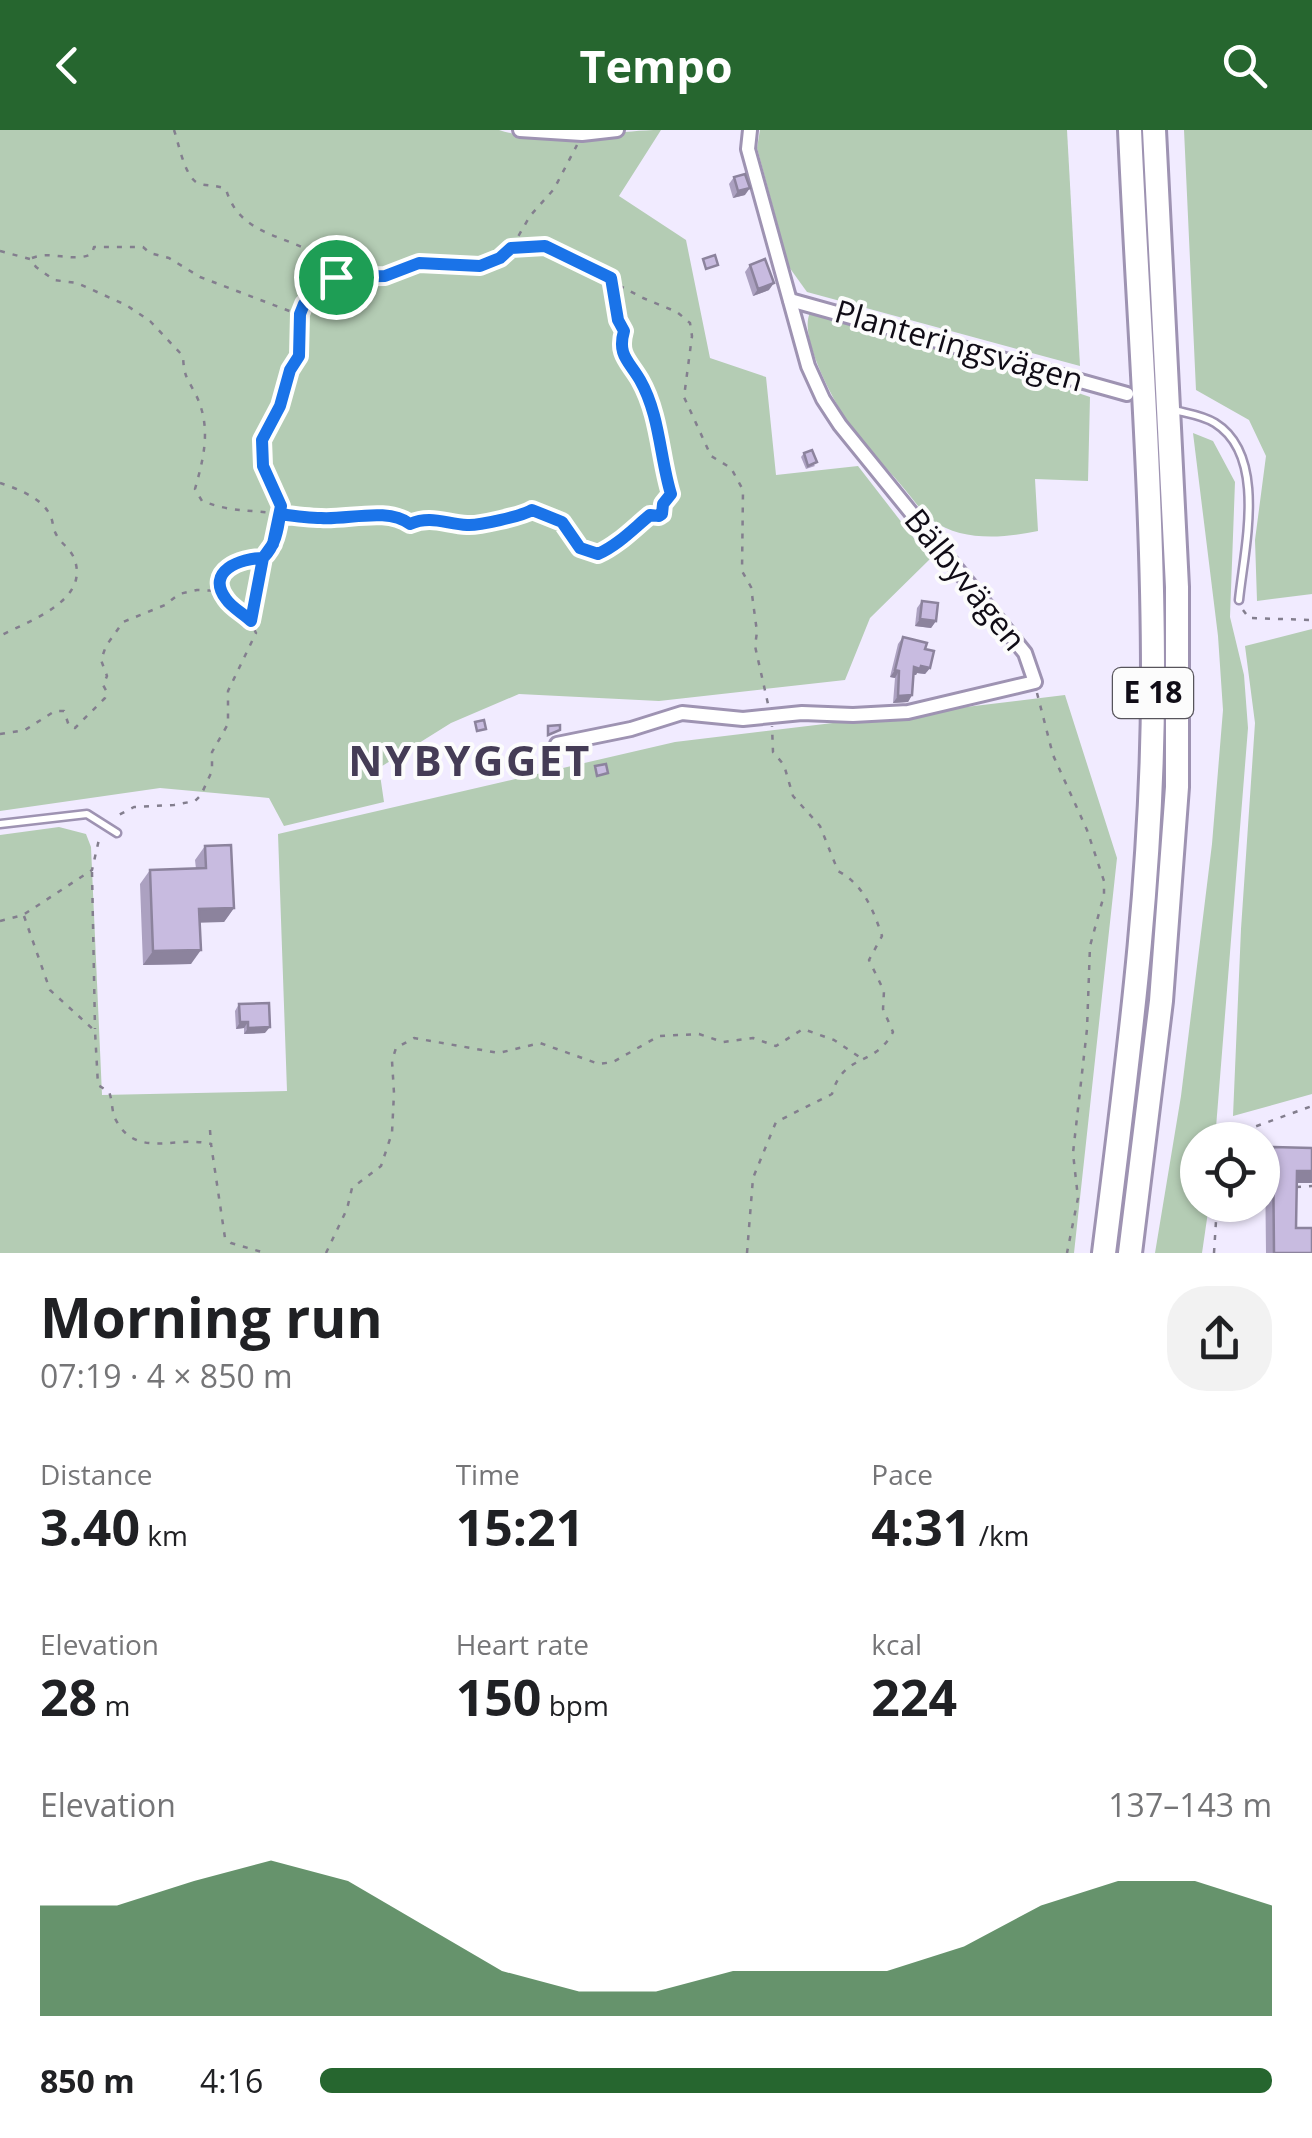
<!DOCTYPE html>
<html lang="en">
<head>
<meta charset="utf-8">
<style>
	:root { --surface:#fff; --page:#f2f2f2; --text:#202124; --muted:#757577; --accent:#26662f }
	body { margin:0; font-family:"Open Sans",sans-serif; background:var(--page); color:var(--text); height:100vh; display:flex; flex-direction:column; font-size:38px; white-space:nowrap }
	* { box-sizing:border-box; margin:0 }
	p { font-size:32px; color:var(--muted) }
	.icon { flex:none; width:55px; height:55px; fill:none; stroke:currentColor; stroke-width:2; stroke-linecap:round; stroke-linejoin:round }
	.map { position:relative; height:1123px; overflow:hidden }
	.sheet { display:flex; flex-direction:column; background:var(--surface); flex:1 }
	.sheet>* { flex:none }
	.fabs { position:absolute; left:1180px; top:992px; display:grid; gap:20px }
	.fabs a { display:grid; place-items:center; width:100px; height:100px; border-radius:50%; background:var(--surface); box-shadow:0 2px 8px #0004; font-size:50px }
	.pin { position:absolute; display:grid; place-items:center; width:85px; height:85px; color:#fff; margin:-42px; border:5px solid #fff; border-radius:50%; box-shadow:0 2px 10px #0007 }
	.round { display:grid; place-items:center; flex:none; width:105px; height:105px; border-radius:40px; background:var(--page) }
	.summary { display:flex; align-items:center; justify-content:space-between; height:170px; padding:0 40px }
	h1 { font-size:55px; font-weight:700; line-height:75px }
	.stats { display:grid; grid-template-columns:repeat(3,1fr); gap:15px; height:170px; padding:10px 40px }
	.stats div { display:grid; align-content:center }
	.stats b { font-size:50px; font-weight:700 }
	.stats small { font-size:28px; font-weight:400 }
	.stats p { font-size:28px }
	.chart { height:280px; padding:20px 40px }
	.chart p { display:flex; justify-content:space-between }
	.chart svg { width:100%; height:180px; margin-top:10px; fill:var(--accent); opacity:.7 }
	ul { padding:0 40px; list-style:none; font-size:32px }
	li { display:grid; grid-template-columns:160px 120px 1fr; align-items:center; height:75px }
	li i { height:25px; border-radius:12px; background:var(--accent) }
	header { display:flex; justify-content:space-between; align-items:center; height:130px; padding:0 40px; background:var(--accent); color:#fff; font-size:45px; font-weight:700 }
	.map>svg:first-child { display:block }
	.green { fill:#b4ccb4 }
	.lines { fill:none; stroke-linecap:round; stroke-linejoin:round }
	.service-casing { stroke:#9e93b2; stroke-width:11 }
	.minor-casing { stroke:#9e93b2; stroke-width:18 }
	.motorway-casing { stroke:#9e93b2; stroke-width:28 }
	.path { stroke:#837e8e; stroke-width:2.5; stroke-dasharray:5 8; stroke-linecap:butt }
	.service { stroke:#fff; stroke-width:6 }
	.minor { stroke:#fff; stroke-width:12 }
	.motorway { stroke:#fff; stroke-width:22 }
	.wall { fill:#aca1c1 }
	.shaded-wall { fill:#8c839d }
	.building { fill:#c8bbe0; stroke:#8c839d; stroke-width:2.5 }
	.route-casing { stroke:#fff; stroke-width:20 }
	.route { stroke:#1a73e8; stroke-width:12 }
	.labels { text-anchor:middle; stroke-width:8; stroke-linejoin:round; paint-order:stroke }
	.shield { fill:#fcfcfc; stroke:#57545b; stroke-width:2.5 }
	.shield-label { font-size:30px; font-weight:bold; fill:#100c16 }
	.street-label { font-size:32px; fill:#100c16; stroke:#fcfcfc }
	.district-label { font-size:42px; font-weight:bold; letter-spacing:2.5px; fill:#453c56; stroke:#fcfcfc }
</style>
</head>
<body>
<header><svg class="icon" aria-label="back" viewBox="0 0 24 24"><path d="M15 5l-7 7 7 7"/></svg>Tempo<svg class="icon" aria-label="search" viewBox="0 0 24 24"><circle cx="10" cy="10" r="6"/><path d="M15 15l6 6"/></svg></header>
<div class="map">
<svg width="1312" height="1123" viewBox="0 0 1312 1123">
	<rect width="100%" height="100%" fill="#f1ebff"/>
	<g class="green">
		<path d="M0,0H499C564,20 599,0 661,0L619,66L686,110L710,228L766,247L776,345L858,336L930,429L870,488L845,550L659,571L519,564L451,593L379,638L384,672L284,696L269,668L160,658L0,681Z"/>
		<polygon points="760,0 1067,0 1080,236 807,162 789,137 757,18"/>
		<polygon points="1184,0 1312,0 1312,464 1257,471 1255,410 1266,326 1249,290 1196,260"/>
		<path d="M810,183L985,232L1090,267L1088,351L1035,349L1038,401C1004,408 962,412 932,390C921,382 911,366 901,355C885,336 866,317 851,296C835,275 798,206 810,183Z"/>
		<polygon points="1193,303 1213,311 1235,352 1230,487 1244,545 1248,598 1215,1010 1198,1010 1198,1075 1209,1075 1202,1123 1155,1123 1181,966 1212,714 1223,580 1218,506"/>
		<polygon points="1312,499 1312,964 1233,986 1241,799 1255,593 1245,516"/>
		<polygon points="1065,565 1117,728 1074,1123 0,1123 0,705 59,697 86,704 91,717 102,965 287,961 278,704 675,612"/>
	</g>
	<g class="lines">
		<g class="service-casing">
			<g id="service">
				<path d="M1178,281C1191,284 1204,286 1215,293C1268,326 1244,419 1239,470"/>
				<polyline points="0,694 87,684 117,703"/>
			</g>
		</g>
		<g class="minor-casing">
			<g id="minor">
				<polyline points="520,0 582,4 617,0"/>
				<polyline points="790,170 1127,264"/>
				<polyline points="557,614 631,599 682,583 743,589 802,583 853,585 908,582 1035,552 1025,523 840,295 823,269 808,236 748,19 750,0"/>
			</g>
		</g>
		<g class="motorway-casing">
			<g id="motorway">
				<path d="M1104,1123C1128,931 1154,738 1153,544C1153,363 1138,181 1130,0"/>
				<polyline points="1130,1123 1161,871 1177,657 1177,457 1154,0"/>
			</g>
		</g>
		<g class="path">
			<path d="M174,0C179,14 185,50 200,54C209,56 216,55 226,59C242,117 311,101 335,145"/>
			<polyline points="512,117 530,86 554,59 577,15"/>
			<path d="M0,121L30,129L36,137L54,150L77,153L126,175L150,191L183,226C184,246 186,246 195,263C212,296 204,327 195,359L202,371C234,383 248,379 280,384L278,363L263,335L262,310L299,226L300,185L304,174L336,147L385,146L419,133L480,137L500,129L511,119L545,116L643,168L677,182L690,193L692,206L684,267L711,326L731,338L743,360L742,441L751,457L757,502L755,516L768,574"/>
			<path d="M32,128C52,120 72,133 92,124L94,117H143L150,123L169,128L200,147L300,185"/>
			<path d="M0,353C18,359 43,368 51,387C53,392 53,398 55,402C59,412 70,418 74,428C91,471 28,491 0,506"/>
			<path d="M221,460C217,434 241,428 263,428L273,415L280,384C294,386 308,388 321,388C348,389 387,378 410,393C431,385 446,394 467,395C478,396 522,386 532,381L562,392L581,418L598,424C618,415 633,399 651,385L659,386L671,364L668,348L647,268L640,250L624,231L620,215L624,201L618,190L611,150"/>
			<polyline points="1243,480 1249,488 1312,490"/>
			<polyline points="251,490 263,429"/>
			<polyline points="1037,563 1053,625 1087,700 1104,751 1104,765 1090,816 1087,899 1073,1023 1078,1068 1067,1123"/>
			<path d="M0,604L25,600L55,581H64L69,596L75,598L105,568L107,562L103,555L107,546L101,530L106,516L123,492L165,475L179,464L197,460L222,461C230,479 248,484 256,503L228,561V594L212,622V641L201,665L195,671L174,675L134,677L113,688"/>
			<polyline points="92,742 95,899"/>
			<path d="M24,786L50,860L95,901L98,955L109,962C113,971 111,983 117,992C138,1029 178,1005 211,1014L225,1108L231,1113L265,1123"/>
			<polyline points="0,791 23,785 92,740 100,705"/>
			<polyline points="210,1000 211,1014"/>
			<polyline points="1235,1010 1243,1001 1312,976"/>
			<polyline points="1296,1057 1312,1056"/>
			<polyline points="326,1123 347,1079 352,1058 381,1036 392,1003 394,963 392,931 396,918 414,908 499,923 540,913 599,934 613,932 659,906 699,904 723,912 753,908 776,916 803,899 834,910 861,928"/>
			<path d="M747,1123L753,1048L776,992L832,964C844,922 874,938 893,902L883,879L884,861L869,830L882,806C873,779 863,754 838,741L820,696L793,666L784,635L773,622L772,596"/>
			<polyline points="1214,1123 1217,1075"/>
		</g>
		<use href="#service" class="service"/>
		<use href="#minor" class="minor"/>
		<use href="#motorway" class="motorway"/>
	</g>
	<g class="wall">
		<polygon points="734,47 745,65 733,68 729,54"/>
		<polygon points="750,135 769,160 753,166 745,142"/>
		<polygon points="804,323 815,336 806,339 801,327"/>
		<polygon points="922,471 936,491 931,498 915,496 917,478"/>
		<polygon points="903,507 925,519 930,538 925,544 917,543 916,545 914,545 912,565 908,572 893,573 895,548 890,547 898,514"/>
		<polygon points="205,716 234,778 224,792 200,792 191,834 143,835 140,754 150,740 196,739 195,730"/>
		<polygon points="239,874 265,903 244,904 244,898 236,899 235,881"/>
		<polygon points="1273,1017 1297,1053 1296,1098 1312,1123 1266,1123 1265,1029"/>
	</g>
	<g class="shaded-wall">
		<polygon points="750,58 745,65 733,68 738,61"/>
		<polygon points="774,153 769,160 753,166 758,159"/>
		<polygon points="920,489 936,491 931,498 915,496"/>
		<polygon points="921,536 930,538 925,544 917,543 916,545 910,544 914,537"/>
		<polygon points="895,540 899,541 895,548 890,547"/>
		<polygon points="912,565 908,572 893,573 898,566"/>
		<polygon points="234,778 224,792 190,793 199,779"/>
		<polygon points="201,820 191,834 143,835 153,821"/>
		<polygon points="240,892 248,892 244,898 236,899"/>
		<polygon points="270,897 265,903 244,904 248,898"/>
		<polygon points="1297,1041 1312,1041 1312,1053 1289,1053"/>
	</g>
	<g class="building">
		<polygon points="745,44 750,58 738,61 734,47"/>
		<polygon points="715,125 718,135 706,139 703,129"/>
		<polygon points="765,129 774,153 758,159 750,135"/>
		<polygon points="812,320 817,332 808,336 804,323"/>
		<polygon points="922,471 938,473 936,491 920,489"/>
		<polygon points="903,507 927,513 925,519 934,521 930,538 921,536 920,539 914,537 912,565 898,566 899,541 895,540"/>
		<polygon points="484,590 486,599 477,601 475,592"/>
		<polygon points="560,595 560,600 548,605 548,596"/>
		<polygon points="606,634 608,643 597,646 595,636"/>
		<polygon points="231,715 234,778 199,779 201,820 153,821 150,740 206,738 205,716"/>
		<polygon points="269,873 270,897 248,898 248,892 240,892 239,874"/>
		<polygon points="1273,1017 1312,1018 1312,1041 1297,1041 1296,1098 1312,1098 1312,1123 1274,1123"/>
	</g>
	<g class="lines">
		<g class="route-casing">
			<path id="route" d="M336,147L304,174L300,184L299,226L290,240L280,276L262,310L263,336L281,376L273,414L263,428L251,491C243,483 232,478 226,469C205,441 241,428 263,428C275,416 278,400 280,384C294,386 308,388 321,388C348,390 387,377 410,394C431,385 446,394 467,395C478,396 522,386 532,380L562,392L580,418L598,424C618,415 633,399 650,385L659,386L662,384L663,374L671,364C660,329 660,285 640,250C629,231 617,225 624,201L618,190L611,148L545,116L511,118L500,128L480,136L419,133L385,146L336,147"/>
		</g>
		<use href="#route" class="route"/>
	</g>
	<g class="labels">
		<rect class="shield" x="1113" y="538" width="80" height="50" rx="8"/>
		<g class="shield-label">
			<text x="1153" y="573">E 18</text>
		</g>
		<g class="street-label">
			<text transform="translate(959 216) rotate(16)" y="11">Planteringsvägen</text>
			<text transform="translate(965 450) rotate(51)" y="11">Bälbyvägen</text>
		</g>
		<g class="district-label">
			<text x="470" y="646">NYBYGGET</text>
		</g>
	</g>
</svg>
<div class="fabs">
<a><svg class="icon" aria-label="locate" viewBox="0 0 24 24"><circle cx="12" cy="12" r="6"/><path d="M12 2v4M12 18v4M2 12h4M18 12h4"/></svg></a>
</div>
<div class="pin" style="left:336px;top:147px;background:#1e9e55"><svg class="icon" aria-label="arrive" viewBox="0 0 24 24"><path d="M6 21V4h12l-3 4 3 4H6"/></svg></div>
</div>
<section class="sheet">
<div class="summary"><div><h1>Morning run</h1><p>07:19 · 4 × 850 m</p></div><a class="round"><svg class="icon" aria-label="share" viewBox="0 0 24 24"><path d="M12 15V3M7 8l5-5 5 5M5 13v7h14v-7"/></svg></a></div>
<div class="stats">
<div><p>Distance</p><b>3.40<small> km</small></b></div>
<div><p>Time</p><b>15:21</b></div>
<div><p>Pace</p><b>4:31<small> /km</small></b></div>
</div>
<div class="stats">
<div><p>Elevation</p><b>28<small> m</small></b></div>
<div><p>Heart rate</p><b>150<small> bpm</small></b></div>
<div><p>kcal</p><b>224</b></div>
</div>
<div class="chart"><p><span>Elevation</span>137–143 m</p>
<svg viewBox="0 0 160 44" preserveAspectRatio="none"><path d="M0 44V17L10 17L20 11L30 6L40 11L50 22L60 33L70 38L80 38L90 33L100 33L110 33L120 27L130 17L140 11L150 11L160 17V44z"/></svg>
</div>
<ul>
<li><b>850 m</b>4:16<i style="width:100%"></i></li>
</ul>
</section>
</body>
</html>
